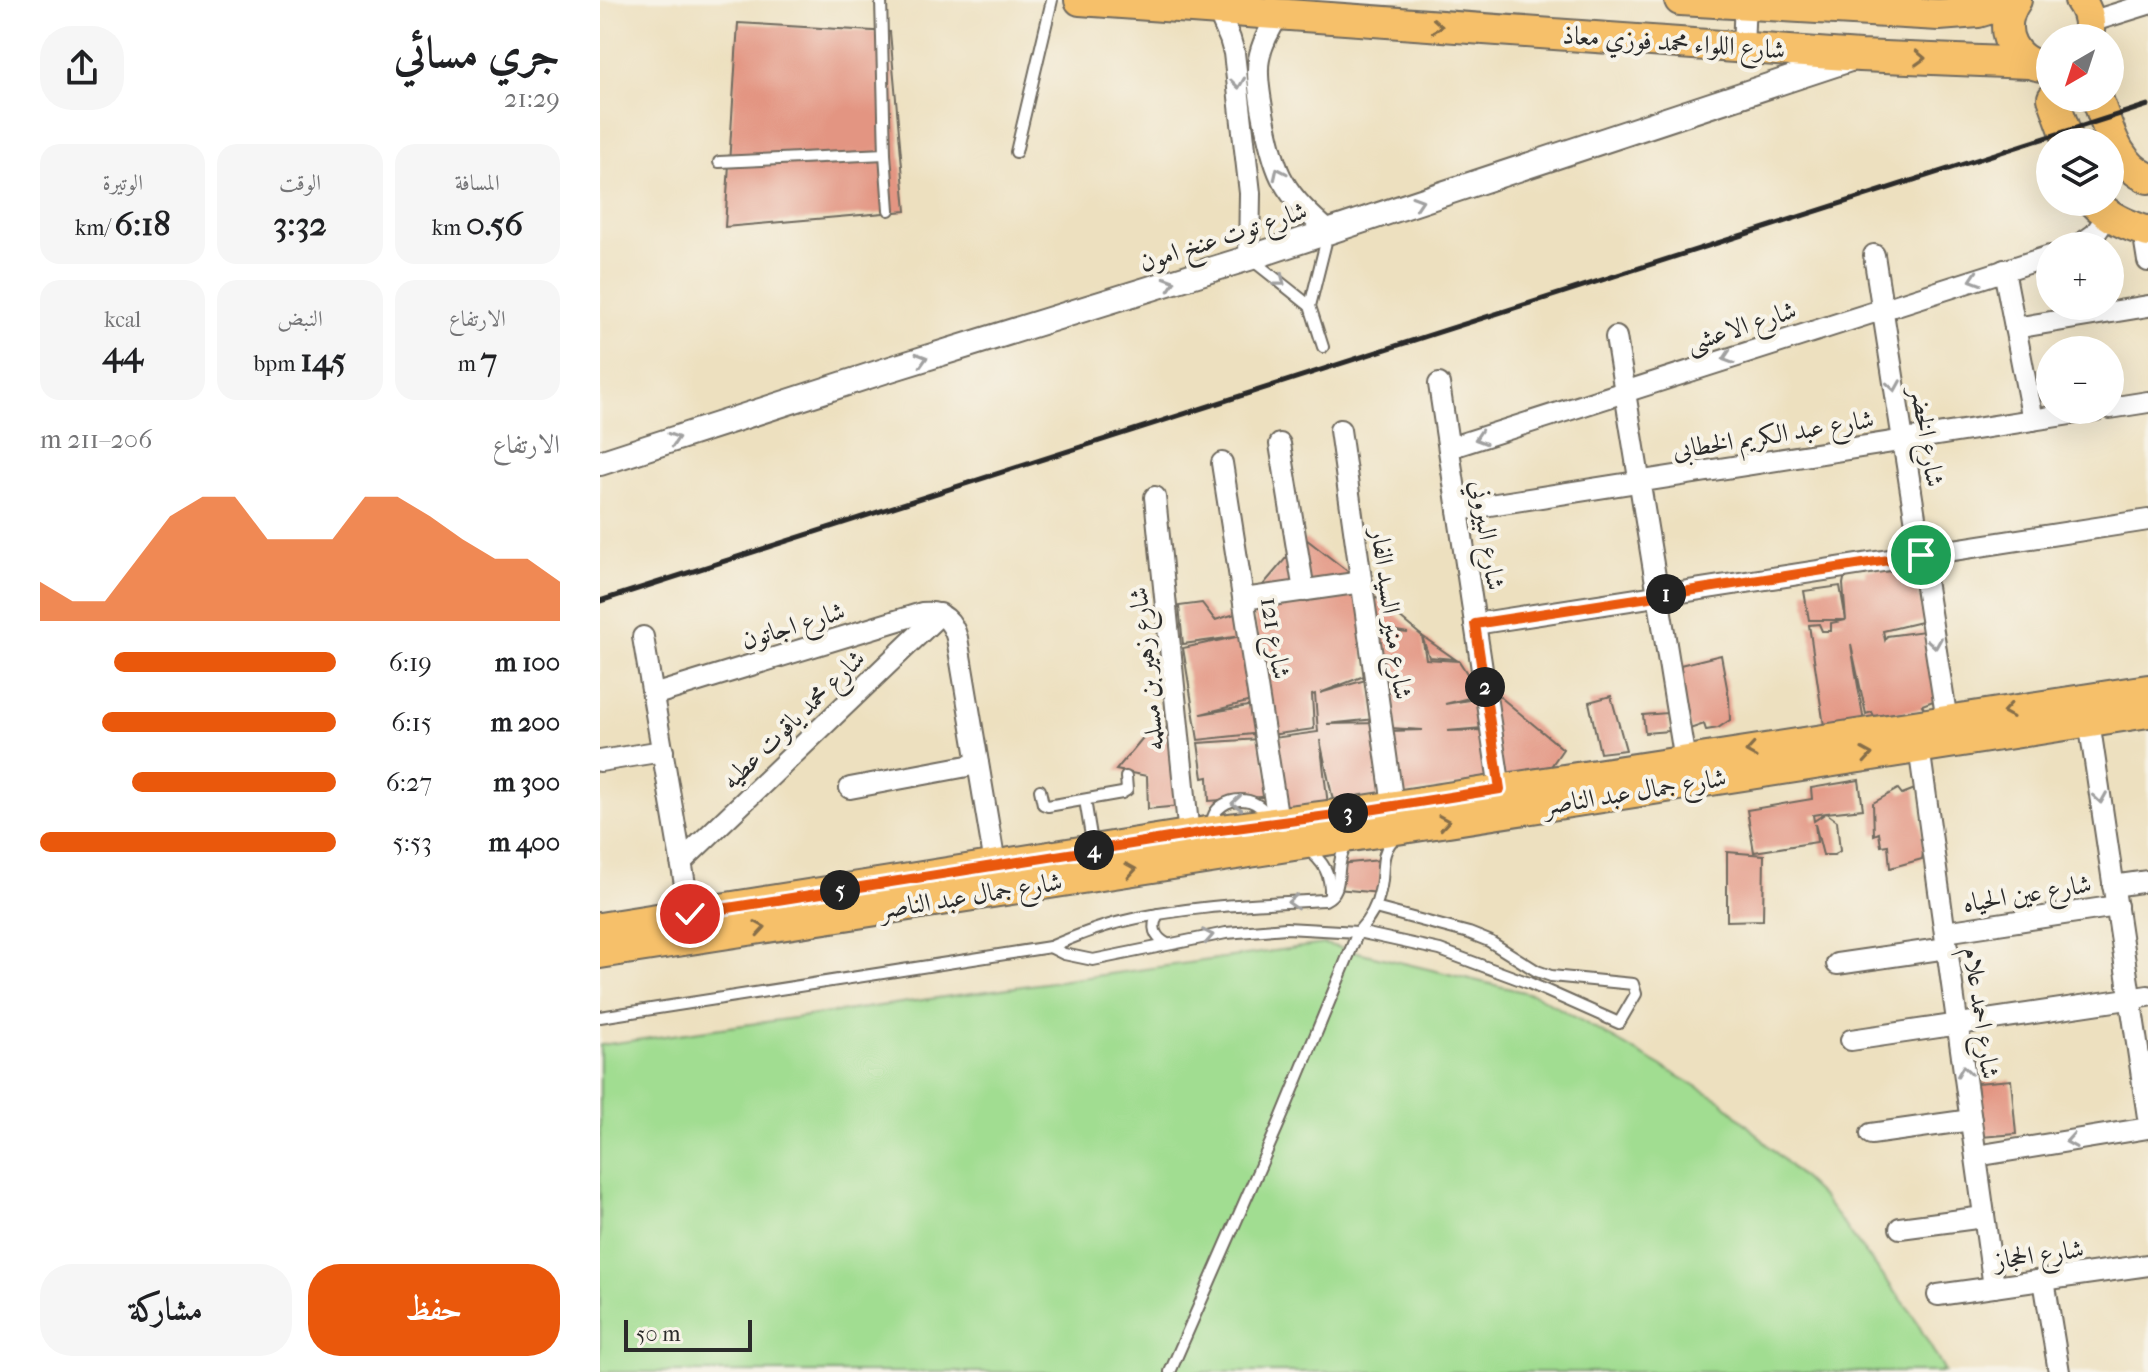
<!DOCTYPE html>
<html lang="ar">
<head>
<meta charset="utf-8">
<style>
	:root { --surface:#fff; --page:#f6f6f6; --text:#202124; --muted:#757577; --accent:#ea580c }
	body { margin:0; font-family:"IM FELL French Canon",Amiri,serif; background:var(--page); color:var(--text); direction:rtl; height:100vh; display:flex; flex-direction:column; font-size:30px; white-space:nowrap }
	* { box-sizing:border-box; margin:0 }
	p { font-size:26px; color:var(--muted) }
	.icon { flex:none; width:44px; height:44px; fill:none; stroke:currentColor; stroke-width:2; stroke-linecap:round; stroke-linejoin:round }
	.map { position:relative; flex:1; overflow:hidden; direction:ltr }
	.side { display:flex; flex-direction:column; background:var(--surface); width:600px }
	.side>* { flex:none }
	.needle { width:52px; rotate:219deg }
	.tools { position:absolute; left:1436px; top:24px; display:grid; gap:16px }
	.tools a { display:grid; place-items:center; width:88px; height:88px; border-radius:50%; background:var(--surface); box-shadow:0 8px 32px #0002; font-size:40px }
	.scale { position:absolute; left:24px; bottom:20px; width:128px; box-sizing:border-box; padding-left:8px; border:4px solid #2b2b2b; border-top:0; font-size:22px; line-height:28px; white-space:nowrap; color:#2b2b2b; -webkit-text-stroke:6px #f7f3e8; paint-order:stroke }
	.pin { position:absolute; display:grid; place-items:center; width:68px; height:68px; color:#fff; margin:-34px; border:4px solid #fff; border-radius:50%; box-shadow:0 2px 8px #0007 }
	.km { position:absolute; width:40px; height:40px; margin:-20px; border-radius:50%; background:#222; color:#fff; font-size:22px; line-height:40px; text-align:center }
	.round { display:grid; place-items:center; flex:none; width:84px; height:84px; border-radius:32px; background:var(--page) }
	.summary { display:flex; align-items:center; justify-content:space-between; height:136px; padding:0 40px }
	h1 { font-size:44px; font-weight:700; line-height:60px }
	.metrics { display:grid; grid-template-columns:repeat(3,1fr); gap:12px; height:136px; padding:8px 40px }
	.metrics div { display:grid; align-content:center; border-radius:20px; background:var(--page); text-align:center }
	.metrics b { font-size:34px; font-weight:700 }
	.metrics small { font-size:22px; font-weight:400 }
	.metrics p { font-size:22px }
	.chart { height:224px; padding:16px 40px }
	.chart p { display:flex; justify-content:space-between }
	.chart svg { width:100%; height:144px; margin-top:8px; fill:var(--accent); opacity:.7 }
	.action { display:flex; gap:16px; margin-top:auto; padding:16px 40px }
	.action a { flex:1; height:92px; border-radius:32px; background:var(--accent); color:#fff; font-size:32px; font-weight:700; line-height:92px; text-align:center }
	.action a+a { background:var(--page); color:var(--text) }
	ul { padding:0 40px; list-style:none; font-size:26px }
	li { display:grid; grid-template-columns:128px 96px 1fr; align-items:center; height:60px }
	li i { height:20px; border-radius:10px; background:var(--accent) }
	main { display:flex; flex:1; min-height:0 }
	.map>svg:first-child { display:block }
	.green { fill:#a1dd91; stroke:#66845e; stroke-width:2 }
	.building { fill:#e39582 }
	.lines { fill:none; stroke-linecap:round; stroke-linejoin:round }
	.service-casing { stroke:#6f6a5f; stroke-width:14 }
	.minor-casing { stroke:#6f6a5f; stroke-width:24 }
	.tertiary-casing { stroke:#6f6a5f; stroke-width:28 }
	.primary-casing { stroke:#6f6a5f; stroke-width:34 }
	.service { stroke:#fff; stroke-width:10 }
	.minor { stroke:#fff; stroke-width:20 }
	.tertiary { stroke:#fff; stroke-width:24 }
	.primary { stroke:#f6c06b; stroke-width:30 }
	.rail { stroke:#2b2b2b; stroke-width:5 }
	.oneway { stroke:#866e48 }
	.oneway2 { stroke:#a0a0a0 }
	.route-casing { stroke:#fff; stroke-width:16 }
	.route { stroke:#ea580c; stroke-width:10 }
	.labels { text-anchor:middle; stroke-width:8; stroke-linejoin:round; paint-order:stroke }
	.street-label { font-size:26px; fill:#2b2b2b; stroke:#f7f3e8 }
</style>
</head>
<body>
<main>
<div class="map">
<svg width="1548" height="1372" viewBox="0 0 1548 1372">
	<rect width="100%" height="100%" fill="#f7f3e8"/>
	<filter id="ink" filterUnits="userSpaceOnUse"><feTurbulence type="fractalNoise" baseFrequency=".0125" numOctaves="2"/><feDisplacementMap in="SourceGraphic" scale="16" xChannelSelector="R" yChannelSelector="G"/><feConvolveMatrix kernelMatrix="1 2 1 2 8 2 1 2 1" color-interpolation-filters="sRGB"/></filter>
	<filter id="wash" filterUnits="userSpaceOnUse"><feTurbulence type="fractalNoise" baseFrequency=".006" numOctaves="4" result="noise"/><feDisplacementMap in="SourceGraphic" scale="32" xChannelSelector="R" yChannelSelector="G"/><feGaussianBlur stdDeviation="1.8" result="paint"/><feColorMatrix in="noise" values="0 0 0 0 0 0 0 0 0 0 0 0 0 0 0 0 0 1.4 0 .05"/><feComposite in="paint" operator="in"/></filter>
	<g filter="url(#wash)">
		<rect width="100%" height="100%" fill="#ede0bf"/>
		<polygon class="green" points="724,944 936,995 1122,1101 1222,1197 1311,1312 1345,1372 0,1372 0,1045"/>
		<g id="blocks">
			<g class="building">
				<polygon points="138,23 290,32 306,211 125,227"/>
				<polygon points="706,539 755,577 708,590 700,543"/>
				<polygon points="697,545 696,592 763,591 764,676 720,693 769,679 775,719 727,724 781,723 780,796 734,805 720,740 728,805 686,812 673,738 718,732 715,694 712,695 714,729 670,735 652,598"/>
				<polygon points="1312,566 1325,621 1283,631 1285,640 1287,636 1324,631 1336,700 1322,705 1324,709 1274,716 1272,712 1266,714 1251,645 1264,722 1224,726 1209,625 1219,624 1222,631 1231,631 1231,623 1246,620 1209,620 1204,591 1240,586 1246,620 1243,584 1245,574 1265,575 1267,570"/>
				<polygon points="762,586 822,636 826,659 859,661 881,695 845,704 881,698 883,728 847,731 887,730 893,780 801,795 789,731 823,730 790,728 772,629 808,633 774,627"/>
				<polygon points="602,603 615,620 645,611 655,700 601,714 660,704 661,733 598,740 583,648 641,636 583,644 579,606"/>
				<polygon points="822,636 855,659 829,657"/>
				<polygon points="1121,655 1129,698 1130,720 1118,728 1106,730 1104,724 1090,729 1076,666"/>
				<polygon points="887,686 963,749 943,778 899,778"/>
				<polygon points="1011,696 1026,750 1000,753 989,702"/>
				<polygon points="1067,713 1069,731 1045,733 1043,715"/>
				<polygon points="578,725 580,806 548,809 547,776 516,770 546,734"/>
				<polygon points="659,739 674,796 609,801 608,777 603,778 598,743"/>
				<polygon points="1259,780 1263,809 1226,813 1213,815 1214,821 1226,813 1237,821 1240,851 1234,855 1223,855 1215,824 1217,842 1154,852 1147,810 1212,799 1211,788"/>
				<polygon points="1298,789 1302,794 1315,789 1324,847 1322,859 1290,868 1288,845 1281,846 1279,833 1274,835 1273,803"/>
				<polygon points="1127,852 1164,855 1163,920 1127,921"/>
				<polygon points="780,860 780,893 737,889 739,864"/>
				<polygon points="1411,1080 1416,1134 1381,1137 1377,1083"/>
			</g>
		</g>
	</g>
	<g filter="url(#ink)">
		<use href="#blocks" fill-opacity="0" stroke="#6f6a5f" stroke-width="2"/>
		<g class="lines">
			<g class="service-casing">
				<g id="service">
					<polyline points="281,0 285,154 289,210"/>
					<polyline points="416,152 452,0"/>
					<polyline points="119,162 285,154"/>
					<polyline points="651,259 710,306"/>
					<polyline points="723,347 710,306 728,234"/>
					<polyline points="440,790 443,804 448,806 522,793 527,790 526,777"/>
					<polyline points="485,800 493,848"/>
					<path d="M612,827C611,807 630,797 649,801C657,803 665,810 669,817"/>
					<path d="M707,849C724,862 731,874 730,896"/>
					<path d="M558,914C551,927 554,937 567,944"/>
					<polyline points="450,947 464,954 493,960 626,933 686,928 758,932 840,950 929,983 1019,1023 1036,994 1033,984 951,976 937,971 889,941 869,933 775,908"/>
					<path d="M0,1017L450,947C473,937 496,928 520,922C587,905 657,904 725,900C741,892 737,878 740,863C741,855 744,849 747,842"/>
					<path d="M570,1372L680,1121L758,932C769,920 777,907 780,891C786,869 777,855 797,835"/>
				</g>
			</g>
			<g class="minor-casing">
				<g id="minor">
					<polyline points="615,4 630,39 634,53 650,193 649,258"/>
					<path d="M680,14C670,28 662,42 659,59C654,82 671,161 683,181C694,201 712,217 729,232"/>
					<polyline points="1490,22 1548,4"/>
					<polyline points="1143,48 1145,0"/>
					<polyline points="1543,230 1548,261"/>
					<polyline points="1478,246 1495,234 1508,215"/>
					<polyline points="1274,255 1347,721"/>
					<polyline points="1404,270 1433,420"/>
					<polyline points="1415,328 1548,306"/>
					<polyline points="1016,337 1085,761"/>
					<polyline points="839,384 900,789"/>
					<polyline points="1510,408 1548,402"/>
					<polyline points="740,430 793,805"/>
					<polyline points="680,444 704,591"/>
					<polyline points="849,448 1450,256"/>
					<polyline points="622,463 678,821"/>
					<polyline points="555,497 589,836"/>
					<polyline points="858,510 1496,410"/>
					<polyline points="644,599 762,582"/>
					<polyline points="875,624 1548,520"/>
					<polyline points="43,637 90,914"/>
					<path d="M53,695L322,613C341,611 352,619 357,638L397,876"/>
					<polyline points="1489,721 1548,1117"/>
					<polyline points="1319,747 1394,1287"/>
					<polyline points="0,761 63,751"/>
					<polyline points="250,788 378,764"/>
					<polyline points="81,862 340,614"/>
					<polyline points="1513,886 1548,881"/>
					<polyline points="1345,932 1517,906"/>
					<polyline points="1237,964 1347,948"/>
					<polyline points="1251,1040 1548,996"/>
					<polyline points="1271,1134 1371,1120"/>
					<polyline points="1376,1156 1548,1128"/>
					<polyline points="1300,1228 1384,1217"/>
					<polyline points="1444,1280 1459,1372"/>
					<polyline points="1338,1295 1548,1265"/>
				</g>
			</g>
			<g class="tertiary-casing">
				<polyline id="tertiary" points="0,463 284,371 649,258 1250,59"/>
			</g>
			<g class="primary-casing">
				<g id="primary">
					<polyline points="480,0 1260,56 1429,63"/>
					<polyline points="1080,0 1339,15 1378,12 1415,1"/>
					<path d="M1416,0C1395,31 1413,66 1450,67"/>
					<path d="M1480,0C1489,12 1491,24 1488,38"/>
					<polyline points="1453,98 1469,142"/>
					<path d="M1497,98C1509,129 1516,164 1548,178"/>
					<path d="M1494,202C1509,218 1527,225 1548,232"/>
					<polyline points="0,928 613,831 750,813 1548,690"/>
					<polyline points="0,953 1548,712"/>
				</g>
			</g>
			<use href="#service" class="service"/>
			<use href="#minor" class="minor"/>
			<use href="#tertiary" class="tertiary"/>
			<use href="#primary" class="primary"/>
			<polyline class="rail" points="0,601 1548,105"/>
		</g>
		<defs><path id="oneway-chevron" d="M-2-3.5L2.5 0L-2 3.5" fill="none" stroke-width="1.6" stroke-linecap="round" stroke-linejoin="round" transform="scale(2)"/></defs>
		<g class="oneway">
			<use href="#oneway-chevron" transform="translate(837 26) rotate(4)"/>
			<use href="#oneway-chevron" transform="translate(1320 58) rotate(2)"/>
			<use href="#oneway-chevron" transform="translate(1408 711) rotate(171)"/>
			<use href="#oneway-chevron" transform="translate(1151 751) rotate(171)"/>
			<use href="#oneway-chevron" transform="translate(1267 755) rotate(-9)"/>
			<use href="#oneway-chevron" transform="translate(844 822) rotate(-9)"/>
			<use href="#oneway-chevron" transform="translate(531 870) rotate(-9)"/>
			<use href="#oneway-chevron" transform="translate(160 928) rotate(-9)"/>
		</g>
		<g class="oneway2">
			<use href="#oneway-chevron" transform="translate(638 83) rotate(83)"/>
			<use href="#oneway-chevron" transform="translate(679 173) rotate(-115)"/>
			<use href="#oneway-chevron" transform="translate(818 202) rotate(-18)"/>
			<use href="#oneway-chevron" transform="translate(1375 279) rotate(162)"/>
			<use href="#oneway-chevron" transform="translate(680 281) rotate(38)"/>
			<use href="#oneway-chevron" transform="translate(570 283) rotate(-17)"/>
			<use href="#oneway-chevron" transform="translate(1128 358) rotate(162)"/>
			<use href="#oneway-chevron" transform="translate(322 359) rotate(-17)"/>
			<use href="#oneway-chevron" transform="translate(1294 386) rotate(81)"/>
			<use href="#oneway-chevron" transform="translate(880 438) rotate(162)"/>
			<use href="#oneway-chevron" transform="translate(74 439) rotate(-18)"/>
			<use href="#oneway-chevron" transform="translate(1335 643) rotate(81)"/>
			<use href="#oneway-chevron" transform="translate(1500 798) rotate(81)"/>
			<use href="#oneway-chevron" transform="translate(637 803) rotate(175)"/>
			<use href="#oneway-chevron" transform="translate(693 902) rotate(177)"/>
			<use href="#oneway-chevron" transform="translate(608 936) rotate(-11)"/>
			<use href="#oneway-chevron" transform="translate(1364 1071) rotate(-98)"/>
			<use href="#oneway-chevron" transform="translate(1471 1141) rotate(171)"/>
		</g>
	</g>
	<g class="lines" filter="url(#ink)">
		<g class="route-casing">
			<polyline id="route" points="90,914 613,831 750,813 900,789 875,624 1321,555"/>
		</g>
		<use href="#route" class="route"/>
	</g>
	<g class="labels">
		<g class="street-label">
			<text transform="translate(1074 42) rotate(4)" y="9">شارع اللواء محمد فوزي معاذ</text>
			<text transform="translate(623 236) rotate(-18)" y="9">شارع توت عنخ امون</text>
			<text transform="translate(1141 326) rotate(-18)" y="9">شارع الاعشى</text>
			<text transform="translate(1173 434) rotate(-9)" y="9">شارع عبد الكريم الخطابى</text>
			<text transform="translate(1328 437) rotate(81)" y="9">شارع الخضر</text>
			<text transform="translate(888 535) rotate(81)" y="9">شارع البيروني</text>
			<text transform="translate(792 614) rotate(82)" y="9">شارع منير السيد الفار</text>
			<text transform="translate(193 625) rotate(-17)" y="9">شارع اجاتون</text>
			<text transform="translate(676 638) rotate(81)" y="9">شارع 121</text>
			<text transform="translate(546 669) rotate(-96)" y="9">شارع زهير بن مسلمه</text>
			<text transform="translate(193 719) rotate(-44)" y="9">شارع محمد ياقوت عطيه</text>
			<text transform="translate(1035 791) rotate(-9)" y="9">شارع جمال عبد الناصر</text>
			<text transform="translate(1427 893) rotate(-9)" y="9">شارع عين الحياه</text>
			<text transform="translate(371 895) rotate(-9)" y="9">شارع جمال عبد الناصر</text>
			<text transform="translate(1382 1013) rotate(82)" y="9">شارع احمد علام</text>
			<text transform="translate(1439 1254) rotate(-8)" y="9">شارع الحجاز</text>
		</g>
	</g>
</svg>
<div class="tools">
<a><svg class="needle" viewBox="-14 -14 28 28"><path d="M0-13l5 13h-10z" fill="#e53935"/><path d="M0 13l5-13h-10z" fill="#757577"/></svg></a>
<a><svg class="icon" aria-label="layers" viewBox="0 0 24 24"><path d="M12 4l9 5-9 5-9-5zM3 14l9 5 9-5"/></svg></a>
<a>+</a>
<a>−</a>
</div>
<div class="scale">50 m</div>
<div class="pin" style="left:1321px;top:555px;background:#1e9e55"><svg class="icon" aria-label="arrive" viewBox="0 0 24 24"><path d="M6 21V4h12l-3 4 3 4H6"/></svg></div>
<div class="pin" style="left:90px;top:914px;background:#d93025"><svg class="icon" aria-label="check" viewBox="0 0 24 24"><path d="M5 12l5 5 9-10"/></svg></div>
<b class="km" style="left:1066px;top:594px">1</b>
<b class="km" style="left:885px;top:687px">2</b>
<b class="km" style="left:748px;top:813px">3</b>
<b class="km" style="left:494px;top:850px">4</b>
<b class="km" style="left:240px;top:890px">5</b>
</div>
<section class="side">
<div class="summary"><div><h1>جري مسائي</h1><p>21:29</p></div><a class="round"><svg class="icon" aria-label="share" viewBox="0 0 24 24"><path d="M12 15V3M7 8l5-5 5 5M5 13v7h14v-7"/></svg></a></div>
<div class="metrics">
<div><p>المسافة</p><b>0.56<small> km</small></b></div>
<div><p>الوقت</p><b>3:32</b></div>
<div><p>الوتيرة</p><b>6:18<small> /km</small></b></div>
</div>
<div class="metrics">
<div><p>الارتفاع</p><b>7<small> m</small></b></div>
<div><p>النبض</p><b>145<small> bpm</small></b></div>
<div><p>kcal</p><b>44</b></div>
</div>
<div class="chart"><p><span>الارتفاع</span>206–211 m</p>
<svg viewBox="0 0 160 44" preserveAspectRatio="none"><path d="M0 44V32L10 38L20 38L30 25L40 12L50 6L60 6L70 19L80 19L90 19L100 6L110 6L120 12L130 19L140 25L150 25L160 32V44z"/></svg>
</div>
<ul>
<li><b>100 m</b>6:19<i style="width:75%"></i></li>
<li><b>200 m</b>6:15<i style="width:79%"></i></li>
<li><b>300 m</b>6:27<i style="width:69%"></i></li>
<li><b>400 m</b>5:53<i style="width:100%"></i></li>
</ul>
<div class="action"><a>حفظ</a><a>مشاركة</a></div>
</section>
</main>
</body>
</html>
